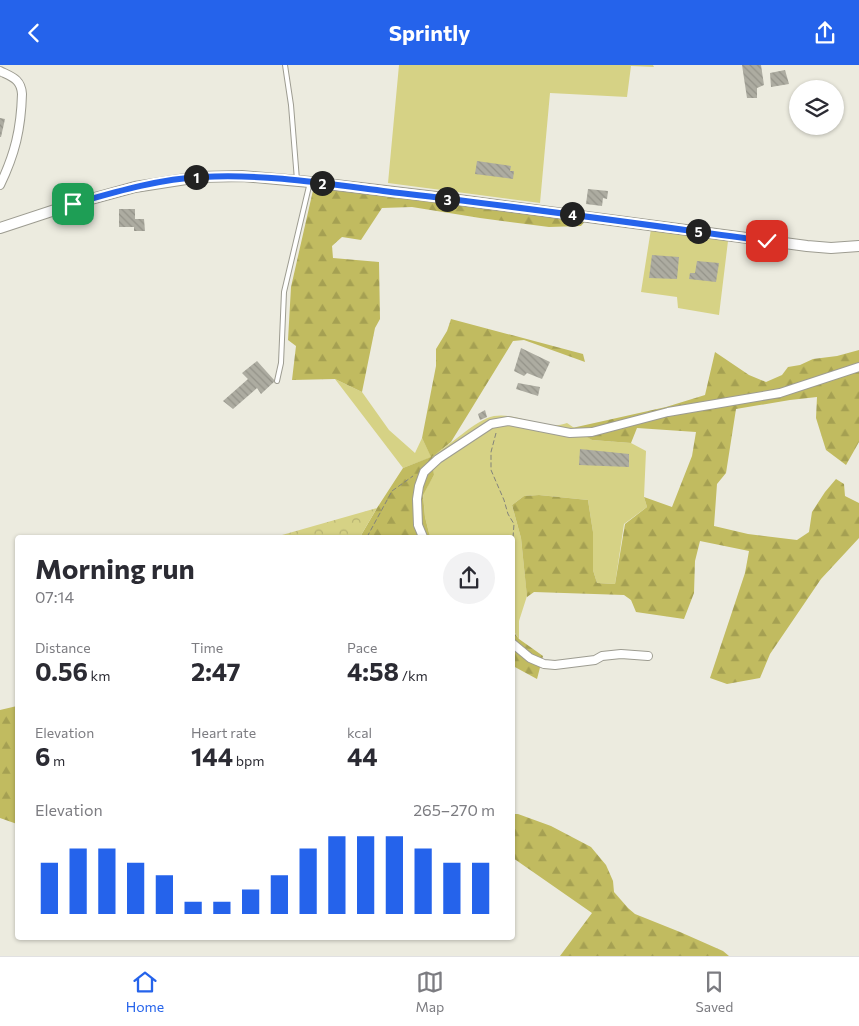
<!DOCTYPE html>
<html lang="en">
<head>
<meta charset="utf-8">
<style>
	:root { --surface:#fff; --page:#f2f2f3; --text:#2b2b33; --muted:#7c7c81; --line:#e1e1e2; --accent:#2563eb }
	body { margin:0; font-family:Commissioner,sans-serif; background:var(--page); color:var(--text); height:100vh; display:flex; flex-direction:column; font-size:19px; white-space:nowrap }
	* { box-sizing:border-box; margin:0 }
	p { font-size:16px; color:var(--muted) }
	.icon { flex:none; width:28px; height:28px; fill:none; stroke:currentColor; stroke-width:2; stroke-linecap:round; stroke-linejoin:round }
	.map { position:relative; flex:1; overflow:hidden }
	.drawer { position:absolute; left:15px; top:470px; width:500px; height:405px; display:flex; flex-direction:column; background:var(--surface); border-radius:5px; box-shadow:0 1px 4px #0004 }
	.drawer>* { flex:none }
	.buttons { position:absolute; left:789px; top:15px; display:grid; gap:10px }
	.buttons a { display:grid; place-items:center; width:55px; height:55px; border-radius:50%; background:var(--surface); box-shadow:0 1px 4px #0004; font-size:25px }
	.pin { position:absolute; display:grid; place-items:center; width:42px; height:42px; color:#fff; margin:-21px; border-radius:10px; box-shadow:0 2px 8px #0006 }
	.km { position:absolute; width:25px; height:25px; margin:-12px; border-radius:50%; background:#222; color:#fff; font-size:14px; line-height:25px; text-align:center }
	.round { display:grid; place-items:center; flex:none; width:52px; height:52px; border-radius:26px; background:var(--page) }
	.headline { display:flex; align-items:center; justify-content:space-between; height:85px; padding:0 20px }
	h1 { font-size:28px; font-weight:700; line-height:38px }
	.stats { display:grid; grid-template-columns:repeat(3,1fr); gap:8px; height:85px; padding:5px 20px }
	.stats div { display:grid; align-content:center }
	.stats b { font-size:25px; font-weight:700 }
	.stats small { font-size:14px; font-weight:400 }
	.stats p { font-size:14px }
	.chart { height:140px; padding:10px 20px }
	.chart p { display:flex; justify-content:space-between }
	.chart svg { width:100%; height:90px; margin-top:5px; stroke:var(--accent); stroke-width:6 }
	header { display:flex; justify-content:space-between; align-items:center; height:65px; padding:0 20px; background:var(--accent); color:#fff; font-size:22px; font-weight:700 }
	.tabs { display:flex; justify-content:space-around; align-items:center; height:70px; border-top:1px solid var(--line); background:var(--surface); font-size:14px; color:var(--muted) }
	.tabs a { display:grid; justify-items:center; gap:2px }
	.tabs .current { color:var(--accent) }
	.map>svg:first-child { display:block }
	.grass { fill:#d6d285 }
	.forest { fill:url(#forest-firs) }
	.park { fill:url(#park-crowns) }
	.building { fill:url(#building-back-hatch) }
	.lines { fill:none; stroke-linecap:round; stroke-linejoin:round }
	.service-casing { stroke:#9d9c91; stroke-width:6 }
	.minor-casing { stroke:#9d9c91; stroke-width:10 }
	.tertiary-casing { stroke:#9d9c91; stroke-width:12 }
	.path { stroke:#83837b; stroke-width:1; stroke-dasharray:5 2.5; stroke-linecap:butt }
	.service { stroke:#fff; stroke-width:4 }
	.minor { stroke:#fff; stroke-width:8 }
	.tertiary { stroke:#fff; stroke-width:10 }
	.route-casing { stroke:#fff; stroke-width:10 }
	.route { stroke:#2563eb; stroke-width:6 }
</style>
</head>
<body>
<header><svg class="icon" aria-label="back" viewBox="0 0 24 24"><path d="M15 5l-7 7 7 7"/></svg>Sprintly<svg class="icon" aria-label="share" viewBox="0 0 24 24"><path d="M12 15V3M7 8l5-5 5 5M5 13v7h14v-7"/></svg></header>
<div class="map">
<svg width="859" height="891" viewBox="0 0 859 891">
	<defs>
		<pattern id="forest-firs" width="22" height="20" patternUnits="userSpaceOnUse" patternTransform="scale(1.25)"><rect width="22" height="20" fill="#c1bb60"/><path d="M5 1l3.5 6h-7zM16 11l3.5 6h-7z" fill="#a5a052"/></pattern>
		<pattern id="park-crowns" width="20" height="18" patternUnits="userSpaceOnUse" patternTransform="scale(1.25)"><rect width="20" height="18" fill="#d6d285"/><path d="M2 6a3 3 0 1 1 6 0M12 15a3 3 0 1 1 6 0" fill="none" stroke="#b7b372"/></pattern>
		<pattern id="building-back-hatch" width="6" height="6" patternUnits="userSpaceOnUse" patternTransform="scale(1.25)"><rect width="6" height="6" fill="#adaca1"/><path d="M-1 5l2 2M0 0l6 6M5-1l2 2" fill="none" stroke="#949389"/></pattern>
	</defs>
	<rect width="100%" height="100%" fill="#ecebdf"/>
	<g class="grass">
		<polygon points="399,0 653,0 654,2 631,1 627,32 550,28 540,138 388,118"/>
		<polygon points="651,164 728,176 719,250 678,243 677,232 641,227"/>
		<path d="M335,314L362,327L389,365L415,388L422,373L431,391C450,382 474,355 494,351C519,347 544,367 567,358L592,375L631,378L646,386L644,432L647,442L624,459L615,519L597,518L593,505V467L588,435L539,430L524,431L512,440L521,473L527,531L519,556V574L513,565L512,472H430L425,452L423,429L434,410L432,392L403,403Z"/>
	</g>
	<g class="forest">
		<polygon points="314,121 587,154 581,161 549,162 480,153 412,142 382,143 361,175 342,172 332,181 333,193 379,197 380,254 375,263 362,327 335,314 292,315 296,281 288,275 291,222"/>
		<polygon points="451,254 583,289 585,297 524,275 513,276 451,377 432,392 434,410 423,430 425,452 430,472 360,472 377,443 403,403 431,392 422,373 436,301 436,284 447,266"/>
		<polygon points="859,285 859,377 846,400 826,385 816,353 817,332 790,335 736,344 726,408 717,419 714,461 748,469 797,475 809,467 812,447 825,427 836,414 844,419 845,431 859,438 859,473 821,514 770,589 760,613 727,619 710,613 745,508 749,486 700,476 695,496 694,528 684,554 636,547 631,535 624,530 534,527 527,532 521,473 512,440 524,431 539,430 588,435 593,467 593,505 597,518 615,519 625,459 647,442 644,432 672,442 692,391 696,367 637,363 631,378 592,375 572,363 666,342 705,330 715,287 749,310 766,317 782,310 788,302 800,300 813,294 837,291"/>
		<polygon points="512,565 519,574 543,591 537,614 513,601"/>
		<polygon points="17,641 17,759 0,753 0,645"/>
		<polygon points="513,749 518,749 551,761 591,782 606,800 613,816 614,827 628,843 635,849 680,867 723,886 729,891 560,891 592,848 513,793"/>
	</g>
	<polygon class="park" points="377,443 360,472 275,472"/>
	<g class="building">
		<polygon points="742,0 761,0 764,20 757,23 757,33 747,33"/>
		<polygon points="785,5 789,19 771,22 770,8"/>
		<polygon points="0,53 5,54 1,72 0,72"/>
		<polygon points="477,96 511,101 510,106 514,106 513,114 475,109"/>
		<polygon points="588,124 608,126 607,134 603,133 602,141 586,139"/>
		<polygon points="119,144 135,144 135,154 144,154 145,166 134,166 134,162 119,162"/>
		<polygon points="652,190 679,192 677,214 649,213"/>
		<polygon points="697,196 719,198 716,217 689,214 690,208 695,208"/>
		<polygon points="521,283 550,297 542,314 527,308 524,311 514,306"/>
		<polygon points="257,296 275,316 261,329 257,323 233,344 223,336 248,314 242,308"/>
		<polygon points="518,318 540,322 538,331 516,324"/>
		<polygon points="485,345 487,352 480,355 478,349"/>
		<polygon points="580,384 629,389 629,402 579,400"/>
	</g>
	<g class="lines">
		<g class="service-casing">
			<g id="service">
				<polyline points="285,0 291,40 297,115"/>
				<polyline points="277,316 281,298 284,227 310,117"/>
			</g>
		</g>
		<g class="minor-casing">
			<g id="minor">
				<path d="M0,6C12,12 21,14 22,29C21,64 15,89 0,120"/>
				<polyline points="423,472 418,460 417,434 419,421 424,407 438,394 491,359 508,356 570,368 592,367 668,347 780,328 859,302"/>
				<polyline points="512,578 530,593 544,599 555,600 595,595 602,591 621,589 648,591"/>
			</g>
		</g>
		<g class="tertiary-casing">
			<polyline id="tertiary" points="0,163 73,139 135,122 199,112 242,111 310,117 436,132 807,181 831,183 859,181"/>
		</g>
		<g class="path">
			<polyline points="496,368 491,387 491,405 504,435 508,449 514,459 512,486"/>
			<polyline points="367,472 392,426 413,411"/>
		</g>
		<use href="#service" class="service"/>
		<use href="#minor" class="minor"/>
		<use href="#tertiary" class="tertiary"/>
	</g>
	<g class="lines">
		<g class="route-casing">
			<path id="route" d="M73,139C115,127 158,114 202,112C270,108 340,121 408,129C528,143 648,160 767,176"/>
		</g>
		<use href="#route" class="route"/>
	</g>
</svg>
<div class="buttons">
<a><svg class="icon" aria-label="layers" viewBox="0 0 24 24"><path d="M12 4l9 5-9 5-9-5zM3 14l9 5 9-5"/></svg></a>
</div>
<div class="pin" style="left:73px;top:139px;background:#1e9e55"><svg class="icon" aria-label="arrive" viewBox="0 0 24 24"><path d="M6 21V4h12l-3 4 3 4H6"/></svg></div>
<div class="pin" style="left:767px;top:176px;background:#d93025"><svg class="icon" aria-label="check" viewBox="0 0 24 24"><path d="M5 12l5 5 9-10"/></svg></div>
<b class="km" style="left:196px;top:112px">1</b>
<b class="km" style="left:322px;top:118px">2</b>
<b class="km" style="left:447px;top:134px">3</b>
<b class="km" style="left:572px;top:149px">4</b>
<b class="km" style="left:698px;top:166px">5</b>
<section class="drawer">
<div class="headline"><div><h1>Morning run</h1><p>07:14</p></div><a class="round"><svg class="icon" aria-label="share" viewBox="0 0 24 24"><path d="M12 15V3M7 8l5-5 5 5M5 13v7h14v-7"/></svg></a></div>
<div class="stats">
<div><p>Distance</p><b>0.56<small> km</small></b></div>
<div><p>Time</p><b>2:47</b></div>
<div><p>Pace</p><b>4:58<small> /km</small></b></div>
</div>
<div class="stats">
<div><p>Elevation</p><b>6<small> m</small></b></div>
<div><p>Heart rate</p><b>144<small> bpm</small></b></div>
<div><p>kcal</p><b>44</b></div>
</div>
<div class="chart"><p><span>Elevation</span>265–270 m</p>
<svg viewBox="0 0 160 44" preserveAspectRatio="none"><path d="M5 44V19M15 44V12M25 44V12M35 44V19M45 44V25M55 44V38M65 44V38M75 44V32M85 44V25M95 44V12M105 44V6M115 44V6M125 44V6M135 44V12M145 44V19M155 44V19"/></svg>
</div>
</section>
</div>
<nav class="tabs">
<a class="current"><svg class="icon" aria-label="home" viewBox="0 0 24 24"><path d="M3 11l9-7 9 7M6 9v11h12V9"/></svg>Home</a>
<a><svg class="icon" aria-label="map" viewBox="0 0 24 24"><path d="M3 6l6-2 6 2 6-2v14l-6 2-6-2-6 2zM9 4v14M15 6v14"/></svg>Map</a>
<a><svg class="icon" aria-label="saved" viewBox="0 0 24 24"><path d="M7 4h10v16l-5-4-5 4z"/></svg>Saved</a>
</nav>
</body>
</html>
